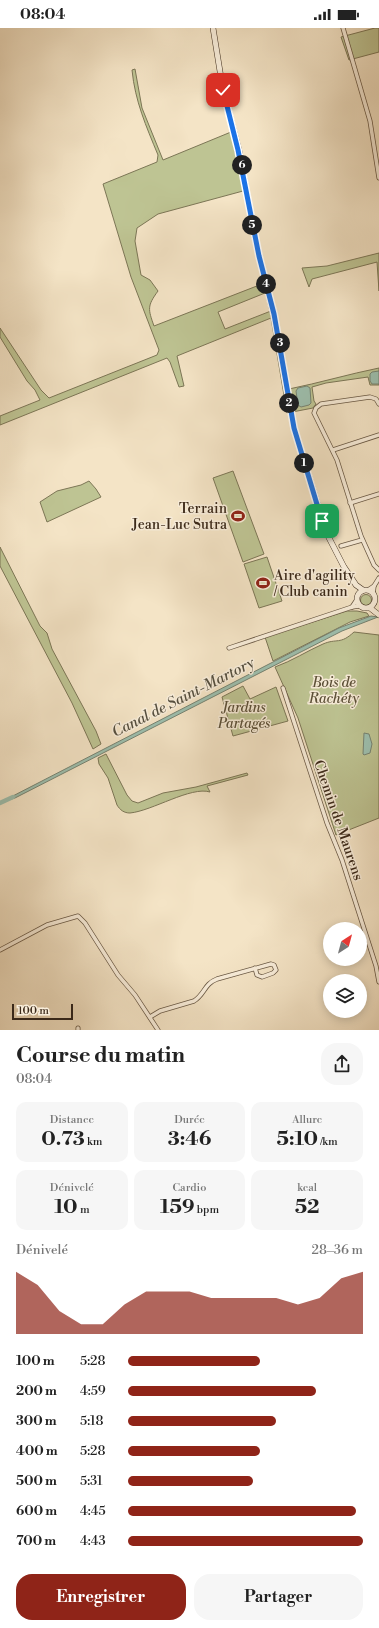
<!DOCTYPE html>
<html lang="fr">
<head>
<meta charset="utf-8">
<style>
	:root { --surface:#fff; --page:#f6f6f6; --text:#222; --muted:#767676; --accent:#8f2418 }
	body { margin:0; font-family:"Libre Bodoni",serif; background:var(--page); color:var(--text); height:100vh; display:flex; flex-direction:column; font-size:15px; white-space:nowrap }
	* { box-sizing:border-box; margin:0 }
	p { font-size:13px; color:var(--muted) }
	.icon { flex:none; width:22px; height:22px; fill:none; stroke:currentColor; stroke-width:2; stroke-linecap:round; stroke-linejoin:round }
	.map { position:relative; height:1002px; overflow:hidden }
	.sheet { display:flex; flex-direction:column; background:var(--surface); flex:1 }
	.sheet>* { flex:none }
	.needle { width:26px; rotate:36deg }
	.buttons { position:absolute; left:323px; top:894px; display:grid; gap:8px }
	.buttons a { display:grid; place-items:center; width:44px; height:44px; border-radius:50%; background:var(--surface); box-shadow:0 2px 10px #0003; font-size:20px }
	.scale { position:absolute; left:12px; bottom:10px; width:61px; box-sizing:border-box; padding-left:4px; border:2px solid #3b2919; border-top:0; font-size:11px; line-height:14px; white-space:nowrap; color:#3b2919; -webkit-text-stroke:3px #f8edda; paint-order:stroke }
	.pin { position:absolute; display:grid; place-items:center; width:34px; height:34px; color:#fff; margin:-17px; border-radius:8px; box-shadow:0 2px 6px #0006 }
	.km { position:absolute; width:20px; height:20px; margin:-10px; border-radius:50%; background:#222; color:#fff; font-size:11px; line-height:20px; text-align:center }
	.round { display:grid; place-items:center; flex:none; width:42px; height:42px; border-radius:16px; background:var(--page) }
	.overview { display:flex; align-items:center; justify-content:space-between; height:68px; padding:0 16px }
	h1 { font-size:22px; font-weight:800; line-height:30px }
	.stats { display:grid; grid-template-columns:repeat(3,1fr); gap:6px; height:68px; padding:4px 16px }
	.stats div { display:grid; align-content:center; border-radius:10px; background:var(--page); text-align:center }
	.stats b { font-size:20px; font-weight:800 }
	.stats small { font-size:11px; font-weight:400 }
	.stats p { font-size:11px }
	.chart { height:112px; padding:8px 16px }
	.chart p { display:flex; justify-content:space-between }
	.chart svg { width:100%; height:72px; margin-top:4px; fill:var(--accent); opacity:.7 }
	.button { display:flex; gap:8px; margin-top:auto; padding:8px 16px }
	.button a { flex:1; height:46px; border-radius:16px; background:var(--accent); color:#fff; font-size:16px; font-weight:800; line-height:46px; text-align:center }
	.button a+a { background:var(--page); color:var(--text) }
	ul { padding:0 16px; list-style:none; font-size:13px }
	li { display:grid; grid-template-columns:64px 48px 1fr; align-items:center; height:30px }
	li i { height:10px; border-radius:5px; background:var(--accent) }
	.status { display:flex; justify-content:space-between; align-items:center; height:28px; padding:0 20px; background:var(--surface); direction:ltr }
	.status svg { height:11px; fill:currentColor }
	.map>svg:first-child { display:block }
	.green { fill:#bec493; stroke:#7c7656 }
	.water { fill:#9dbfae; stroke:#768372 }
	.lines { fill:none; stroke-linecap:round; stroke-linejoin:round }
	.canal { stroke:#9dbfae; stroke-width:4.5 }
	.street-casing { stroke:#695844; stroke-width:5 }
	.secondary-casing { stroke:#3b2919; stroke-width:6 }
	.street { stroke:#f8edda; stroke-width:3.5 }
	.secondary { stroke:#f8edda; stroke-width:5 }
	.route-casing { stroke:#fff; stroke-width:8 }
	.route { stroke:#1a73e8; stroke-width:5 }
	.labels { text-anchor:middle; stroke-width:3; stroke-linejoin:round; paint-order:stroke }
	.poi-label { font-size:14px; fill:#3b2919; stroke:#f8edda; text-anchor:end }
	.park-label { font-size:14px; font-style:italic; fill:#5c5038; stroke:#f8edda }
	.street-label { font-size:14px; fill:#3b2919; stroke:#f8edda }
	.water-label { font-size:15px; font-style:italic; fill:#544e3e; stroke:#f8edda }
</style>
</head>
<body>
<div class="status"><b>08:04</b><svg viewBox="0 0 49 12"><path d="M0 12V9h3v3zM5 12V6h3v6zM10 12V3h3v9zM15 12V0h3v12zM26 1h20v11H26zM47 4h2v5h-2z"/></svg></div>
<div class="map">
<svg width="379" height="1002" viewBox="0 0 379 1002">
	<rect width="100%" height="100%" fill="#f4e4c6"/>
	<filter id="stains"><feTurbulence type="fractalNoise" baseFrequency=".005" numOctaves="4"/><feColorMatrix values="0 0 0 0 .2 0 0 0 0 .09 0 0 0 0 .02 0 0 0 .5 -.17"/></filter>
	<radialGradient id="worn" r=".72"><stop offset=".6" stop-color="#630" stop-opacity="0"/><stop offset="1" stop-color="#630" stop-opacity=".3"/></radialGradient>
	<g class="green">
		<polygon points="375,0 379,0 379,24 349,32 341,9"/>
		<path d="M135,41L142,80L163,132L231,104L243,163L158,186L137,200L135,213L141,247L150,252L158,263C147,278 148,281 154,298L262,256L265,265L218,284L225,301L276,281L289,361C319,355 349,346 379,340V357H370L368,349L326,355L312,359L314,373L316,376L313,380L287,385L271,290L177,328L184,358L179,359L170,334L167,330L0,397V388L40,372L35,362L27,353L0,309V300L41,362L49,370L157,327L159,322L131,249L103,156L157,134L158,127C146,98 135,73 132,42Z"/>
		<polygon points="379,225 379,263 377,234 312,251 309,259 302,240 327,238"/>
		<polygon points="233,443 264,526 243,534 213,450"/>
		<polygon points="89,453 96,461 101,469 47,494 40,474 57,463 81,457"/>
		<polygon points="0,519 40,598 47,605 52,621 96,703 101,716 93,721 72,675 0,538"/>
		<polygon points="267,529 282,573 259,580 244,536"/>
		<circle cx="366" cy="572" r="5.5"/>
		<polygon points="347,583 357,583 367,585 369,588 350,594 273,633 265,609"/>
		<path d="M354,604L379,607V790L336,807L298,690L275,639C292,633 307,623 323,616C337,610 340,617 354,604Z"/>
		<polygon points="243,658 250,671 276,659 288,693 233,708 222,669"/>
		<path d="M106,726L127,767L132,773L138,775L163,765L196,759L247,745L248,747L207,758L210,764C191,758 152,783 130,785C124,785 120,782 117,777L108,750L99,736L98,730Z"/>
	</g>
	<g class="water">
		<polygon points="379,343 379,356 372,356 370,353 370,346 372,344"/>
		<polygon points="307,358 310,360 311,375 309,377 301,379 298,377 296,363 298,360"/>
		<polygon points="371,588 378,589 342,603 15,770 8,772 7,771 339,600"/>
		<polygon points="364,705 369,706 372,716 370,725 364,727 363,726"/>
	</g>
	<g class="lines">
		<polyline class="canal" points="0,775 13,769"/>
		<g class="street-casing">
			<g id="street">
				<polyline points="343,0 370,93 379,150"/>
				<polyline points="379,376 376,371 370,369 321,376 316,380 314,385 337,432 361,508 374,537 379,542"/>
				<polyline points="333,422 379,407"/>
				<polyline points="350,475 379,466"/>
				<polyline points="341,518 362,512"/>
				<polyline points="368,562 374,558"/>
				<polyline points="373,566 374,558 379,550"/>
				<polyline points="352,579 356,573"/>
				<polyline points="229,620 352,579 359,578"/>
				<polyline points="283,660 327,795 342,832 376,938 379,954"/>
				<polyline points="0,922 47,897 78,888 85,895 118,947 135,967 158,1002"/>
				<path d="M150,989L160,983L194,973C205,966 204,956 217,951L271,936L274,937L276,942L273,945L262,949L257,947L255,940"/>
				<polyline points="78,1000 78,1002"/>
			</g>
		</g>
		<g class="secondary-casing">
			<g id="secondary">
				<polyline points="213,0 223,62 239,122 255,210 278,306 294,400 327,506 344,539 356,557 363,562"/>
				<circle cx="366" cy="571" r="9"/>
				<polyline points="370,580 379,587"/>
			</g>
		</g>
		<use href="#street" class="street"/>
		<use href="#secondary" class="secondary"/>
	</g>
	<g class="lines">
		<g class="route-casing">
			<polyline id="route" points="223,62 238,122 259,228 274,286 294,400 322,493"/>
		</g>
		<use href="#route" class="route"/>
	</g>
	<defs>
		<g id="stadium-bare" transform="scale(1.08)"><path d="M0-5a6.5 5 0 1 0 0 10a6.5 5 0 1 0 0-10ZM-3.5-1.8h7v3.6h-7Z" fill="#8f2418" stroke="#f8edda" stroke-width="2.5" paint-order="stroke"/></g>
	</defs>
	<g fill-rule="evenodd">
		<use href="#stadium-bare" x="238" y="488"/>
		<use href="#stadium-bare" x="263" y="555"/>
	</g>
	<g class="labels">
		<g class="poi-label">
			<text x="227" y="485">Terrain<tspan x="227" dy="16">Jean-Luc Sutra</tspan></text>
			<text x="274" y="552" text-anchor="start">Aire d'agility<tspan x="274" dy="16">/ Club canin</tspan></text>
		</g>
		<g class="park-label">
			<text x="334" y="659">Bois de<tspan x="334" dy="16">Rachéty</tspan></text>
			<text x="244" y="684">Jardins<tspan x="244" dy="16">Partagés</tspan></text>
		</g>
		<g class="street-label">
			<text transform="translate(339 792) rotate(71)" y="5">Chemin de Maurens</text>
		</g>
		<g class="water-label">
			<text transform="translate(183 669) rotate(-27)" y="5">Canal de Saint-Martory</text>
		</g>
	</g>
	<rect width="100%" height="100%" filter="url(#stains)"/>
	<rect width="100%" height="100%" fill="url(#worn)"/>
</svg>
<div class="buttons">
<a><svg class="needle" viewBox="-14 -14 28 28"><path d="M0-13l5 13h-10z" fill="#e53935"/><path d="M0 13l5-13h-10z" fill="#767676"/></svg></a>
<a><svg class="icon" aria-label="layers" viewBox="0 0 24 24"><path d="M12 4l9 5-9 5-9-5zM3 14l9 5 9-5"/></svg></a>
</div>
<div class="scale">100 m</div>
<div class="pin" style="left:322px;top:493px;background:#1e9e55"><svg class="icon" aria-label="arrive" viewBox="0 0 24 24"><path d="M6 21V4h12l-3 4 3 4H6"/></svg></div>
<div class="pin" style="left:223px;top:62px;background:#d93025"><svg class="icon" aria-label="check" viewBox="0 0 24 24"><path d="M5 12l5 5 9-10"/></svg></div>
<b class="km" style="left:304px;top:435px">1</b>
<b class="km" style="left:289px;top:375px">2</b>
<b class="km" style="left:280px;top:315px">3</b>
<b class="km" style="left:266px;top:256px">4</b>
<b class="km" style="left:252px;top:197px">5</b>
<b class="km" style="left:242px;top:137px">6</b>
</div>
<section class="sheet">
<div class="overview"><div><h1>Course du matin</h1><p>08:04</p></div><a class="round"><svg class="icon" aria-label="share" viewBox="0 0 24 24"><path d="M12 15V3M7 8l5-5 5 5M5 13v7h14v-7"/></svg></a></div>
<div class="stats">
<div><p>Distance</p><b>0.73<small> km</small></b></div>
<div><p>Durée</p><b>3:46</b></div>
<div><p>Allure</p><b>5:10<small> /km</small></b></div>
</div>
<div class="stats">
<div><p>Dénivelé</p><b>10<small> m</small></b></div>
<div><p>Cardio</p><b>159<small> bpm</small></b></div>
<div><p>kcal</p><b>52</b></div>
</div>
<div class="chart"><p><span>Dénivelé</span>28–36 m</p>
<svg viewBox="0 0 160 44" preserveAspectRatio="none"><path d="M0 44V6L10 14L20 30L30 38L40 38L50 26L60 18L70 18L80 18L90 22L100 22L110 22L120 22L130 26L140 22L150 10L160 6V44z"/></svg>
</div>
<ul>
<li><b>100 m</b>5:28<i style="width:56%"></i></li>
<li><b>200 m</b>4:59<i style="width:80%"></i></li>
<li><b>300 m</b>5:18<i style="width:63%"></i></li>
<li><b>400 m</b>5:28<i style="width:56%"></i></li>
<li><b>500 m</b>5:31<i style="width:53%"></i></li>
<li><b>600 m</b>4:45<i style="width:97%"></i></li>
<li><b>700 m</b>4:43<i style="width:100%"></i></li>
</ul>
<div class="button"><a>Enregistrer</a><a>Partager</a></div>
</section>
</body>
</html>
